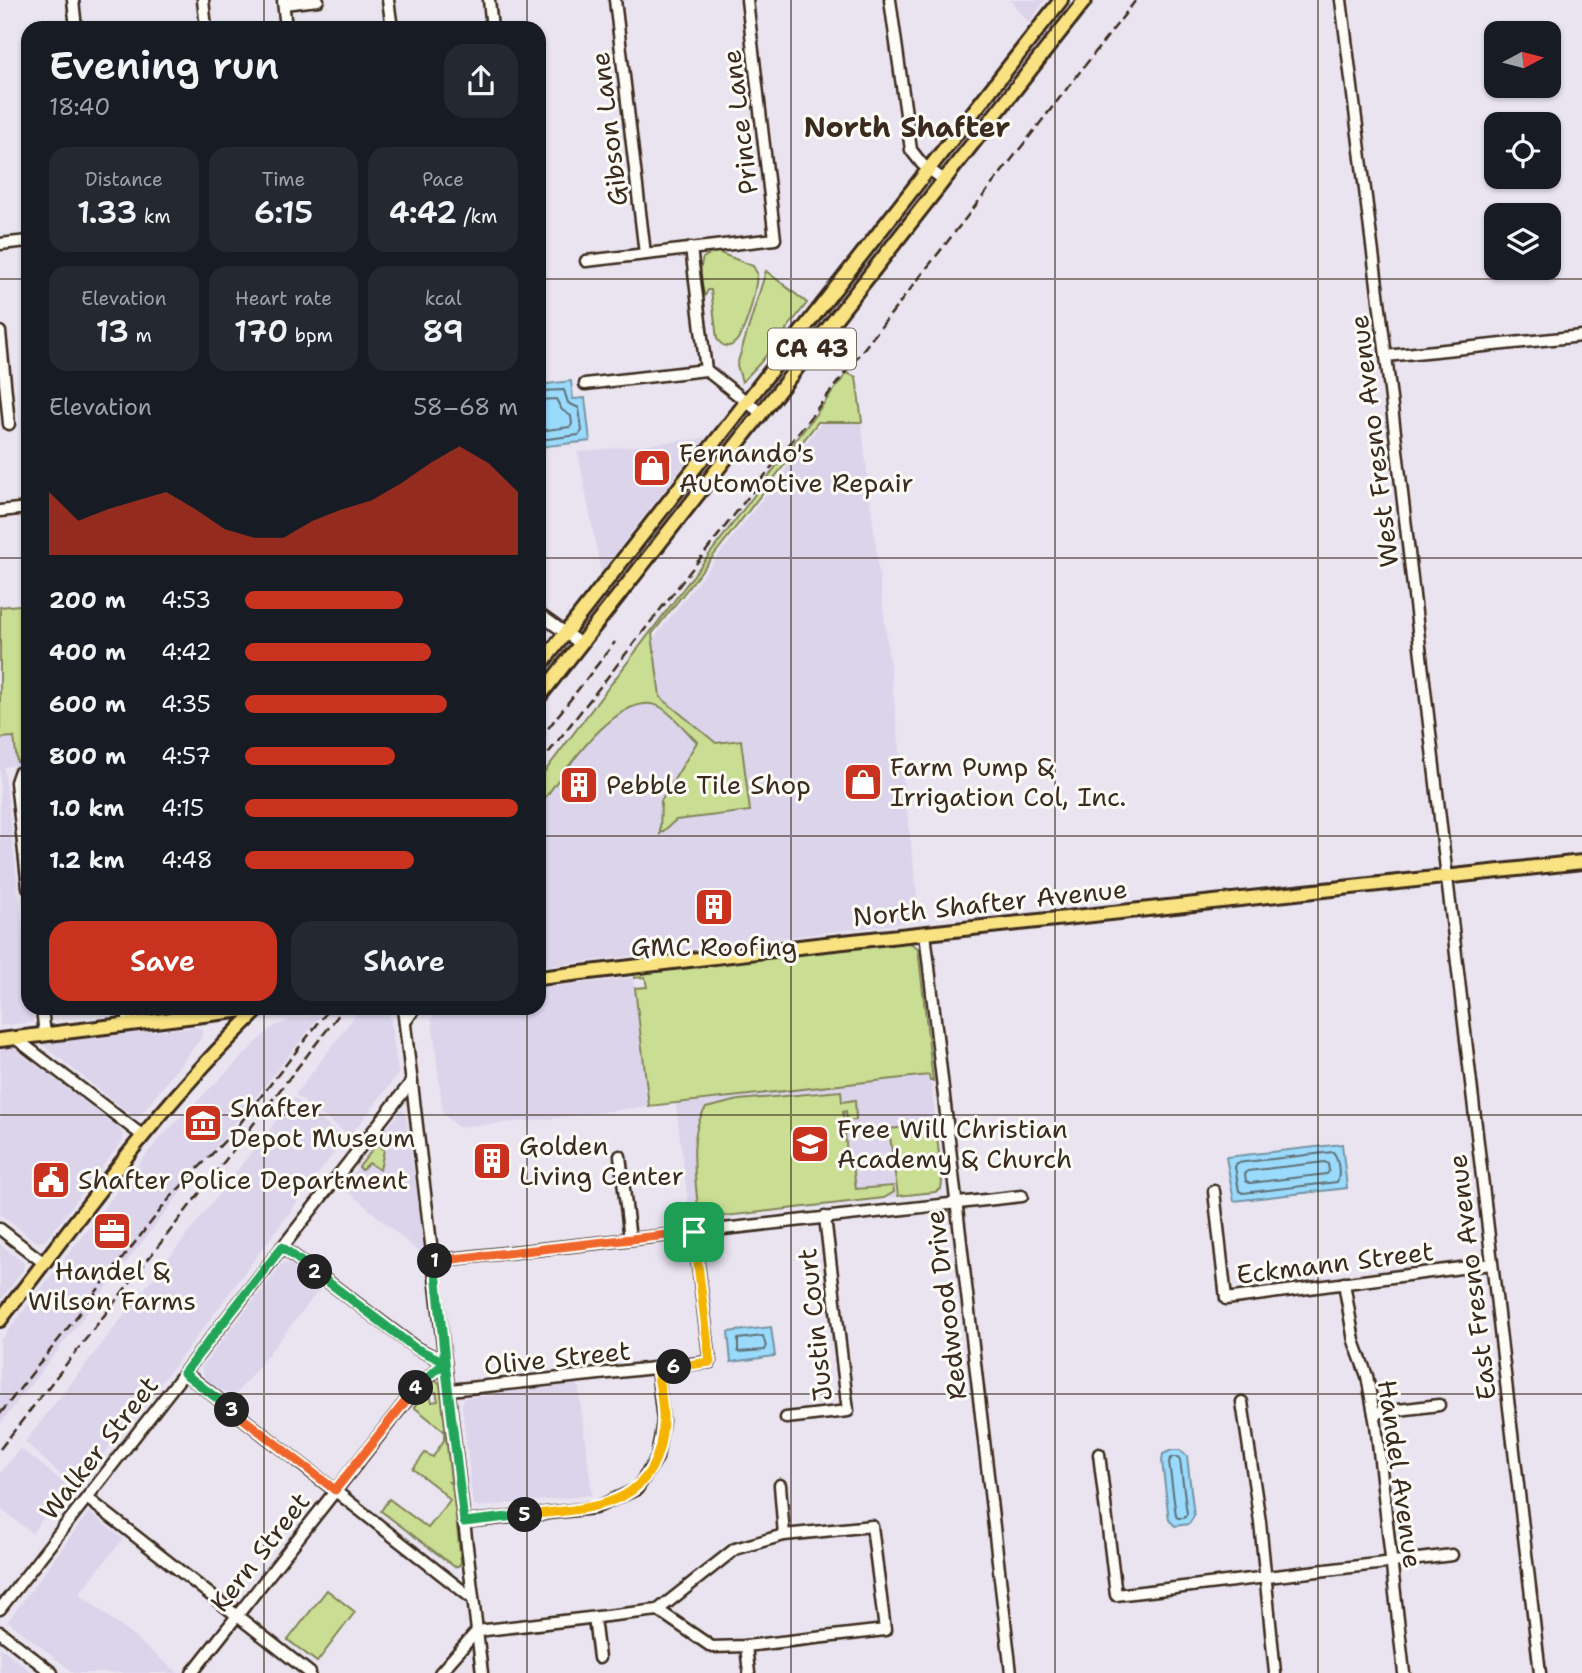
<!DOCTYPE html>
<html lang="en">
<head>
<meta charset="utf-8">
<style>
	:root { --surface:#171b24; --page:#242831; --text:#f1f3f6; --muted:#9ea1a6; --accent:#c8321e }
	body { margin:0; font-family:"Shantell Sans",sans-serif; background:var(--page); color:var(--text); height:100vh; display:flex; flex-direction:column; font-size:26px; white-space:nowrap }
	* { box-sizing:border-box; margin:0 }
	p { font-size:23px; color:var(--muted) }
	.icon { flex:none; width:38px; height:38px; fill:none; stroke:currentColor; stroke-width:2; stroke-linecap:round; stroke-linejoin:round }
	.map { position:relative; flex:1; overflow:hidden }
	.details { position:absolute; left:21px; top:21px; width:525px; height:994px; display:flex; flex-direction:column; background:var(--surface); border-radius:21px; box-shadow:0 2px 5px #0004 }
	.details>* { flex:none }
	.needle { width:46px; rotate:83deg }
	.buttons { position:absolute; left:1484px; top:21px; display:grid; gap:14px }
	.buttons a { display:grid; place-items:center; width:77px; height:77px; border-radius:14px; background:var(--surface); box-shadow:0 2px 5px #0004; font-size:35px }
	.pin { position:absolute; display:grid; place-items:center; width:60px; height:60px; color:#fff; margin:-30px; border-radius:14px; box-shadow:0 4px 10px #0006 }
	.km { position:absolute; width:35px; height:35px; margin:-18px; border-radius:50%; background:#222; color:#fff; font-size:19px; line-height:35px; text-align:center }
	.round { display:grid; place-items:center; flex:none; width:74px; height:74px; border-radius:21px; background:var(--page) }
	.head { display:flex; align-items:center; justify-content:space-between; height:119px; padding:0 28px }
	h1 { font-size:38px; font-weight:600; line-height:52px }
	.stats { display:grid; grid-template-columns:repeat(3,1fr); gap:10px; height:119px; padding:7px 28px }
	.stats div { display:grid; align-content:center; border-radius:18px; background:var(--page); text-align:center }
	.stats b { font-size:30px; font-weight:600 }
	.stats small { font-size:19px; font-weight:400 }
	.stats p { font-size:19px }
	.chart { height:196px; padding:14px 28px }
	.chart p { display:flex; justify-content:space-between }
	.chart svg { width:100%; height:126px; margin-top:7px; fill:var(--accent); opacity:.7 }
	.primary-button { display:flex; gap:14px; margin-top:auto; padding:14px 28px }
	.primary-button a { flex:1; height:80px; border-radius:21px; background:var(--accent); color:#fff; font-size:28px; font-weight:600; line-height:80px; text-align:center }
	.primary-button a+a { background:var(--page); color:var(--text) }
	ul { padding:0 28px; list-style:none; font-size:23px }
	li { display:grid; grid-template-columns:112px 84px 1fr; align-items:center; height:52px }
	li i { height:18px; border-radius:9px; background:var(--accent) }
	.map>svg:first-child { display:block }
	.built { fill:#dbd4eb }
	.green { fill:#c9de93; stroke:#828458; stroke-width:2 }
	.water { fill:#9adafc; stroke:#7494a3; stroke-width:2 }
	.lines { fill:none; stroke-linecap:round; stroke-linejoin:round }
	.shore { stroke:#617077; stroke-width:2 }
	.minor-casing { stroke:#3b2a1e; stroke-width:15 }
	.major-casing { stroke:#3b2a1e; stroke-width:18 }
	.minor { stroke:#fdfcf7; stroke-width:10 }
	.major { stroke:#f8e281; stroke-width:12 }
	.rail { stroke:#3b2a1e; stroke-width:2.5; stroke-dasharray:10 5; stroke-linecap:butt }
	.split-1-casing { stroke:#fff; stroke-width:14 }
	.split-2-casing { stroke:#fff; stroke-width:14 }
	.split-3-casing { stroke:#fff; stroke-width:14 }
	.split-4-casing { stroke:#fff; stroke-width:14 }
	.split-5-casing { stroke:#fff; stroke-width:14 }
	.split-6-casing { stroke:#fff; stroke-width:14 }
	.split-7-casing { stroke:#fff; stroke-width:14 }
	.split-1 { stroke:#f0652b; stroke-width:9 }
	.split-2 { stroke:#22a559; stroke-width:9 }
	.split-3 { stroke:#22a559; stroke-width:9 }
	.split-4 { stroke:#f0652b; stroke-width:9 }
	.split-5 { stroke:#22a559; stroke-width:9 }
	.split-6 { stroke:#f5b400; stroke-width:9 }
	.split-7 { stroke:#f5b400; stroke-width:9 }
	.grid { fill:none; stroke:#3b2a1e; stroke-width:2; stroke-opacity:0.55 }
	.labels { text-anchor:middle; stroke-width:6; stroke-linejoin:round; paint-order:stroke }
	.shield { fill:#fdfcf7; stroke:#75695f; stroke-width:2 }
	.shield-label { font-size:24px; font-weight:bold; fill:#3b2a1e }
	.street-label { font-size:26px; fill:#3b2a1e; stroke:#fdfcf7 }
	.poi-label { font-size:26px; fill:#3b2a1e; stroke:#fdfcf7; text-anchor:start }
	.neighbourhood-label { font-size:28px; font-weight:bold; fill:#3b2a1e; stroke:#fdfcf7 }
</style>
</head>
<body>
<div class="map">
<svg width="1582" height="1673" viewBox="0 0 1582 1673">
	<rect width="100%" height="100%" fill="#e9e4f0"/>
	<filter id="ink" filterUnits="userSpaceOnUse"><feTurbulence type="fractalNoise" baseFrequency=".0143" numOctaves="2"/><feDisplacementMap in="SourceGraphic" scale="14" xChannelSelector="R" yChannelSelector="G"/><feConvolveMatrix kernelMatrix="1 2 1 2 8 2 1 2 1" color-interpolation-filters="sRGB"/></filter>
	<g filter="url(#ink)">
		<g class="built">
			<polygon points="1010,0 1045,0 1029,23"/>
			<polygon points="856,379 920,921 539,967 539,786"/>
			<polygon points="705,438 601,572 578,452"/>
			<polygon points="28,607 28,763 4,767 28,976 28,1008 32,1008 33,1022 0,1026 0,609"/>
			<polygon points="633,978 648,1106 549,1119 458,1127 443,1114 432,1019 440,1008 539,1008 539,988"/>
			<polygon points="371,1008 382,1008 390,1015 398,1074 350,1136 295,1095 357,1013"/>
			<polygon points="321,1015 238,1119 0,1424 0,1341 157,1141 271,1028 289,1020"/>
			<polygon points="195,1027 202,1029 202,1037 140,1116 134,1117 40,1043"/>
			<polygon points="13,1047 121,1130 123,1140 45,1241 36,1242 0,1214 0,1048"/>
			<polygon points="930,1075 943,1183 941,1192 690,1219 676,1104"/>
			<polygon points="294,1098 344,1139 196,1338 76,1489 25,1442"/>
			<polygon points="401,1110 406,1115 425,1257 343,1187"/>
			<polygon points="0,1244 24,1263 23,1270 0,1301"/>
			<polygon points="291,1263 320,1289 234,1397 207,1382 201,1368 282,1264"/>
			<polygon points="578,1384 592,1495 479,1507 473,1504 462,1405 464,1398"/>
			<polygon points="20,1448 68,1486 32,1533 0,1508 0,1474"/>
			<polygon points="89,1512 123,1539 79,1593 178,1673 74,1673 8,1621"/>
			<polygon points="0,1647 33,1673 0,1673"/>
		</g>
		<g class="green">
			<path d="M715,251L753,266L757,273C757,288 740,371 717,339L711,290H708L705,296C699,286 699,269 703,258Z"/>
			<polygon points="766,271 807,303 760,363 742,382 737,365"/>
			<path d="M847,373L856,377L862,422H818L652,634L660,697L716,743L741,740L750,811L676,820L660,834L661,801L697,742C686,731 674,716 662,708C621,682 559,780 539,806V779Z"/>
			<polygon points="28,604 28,760 17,762 14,737 0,738 0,607"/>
			<polygon points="905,940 918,948 933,1081 930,1081 929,1075 649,1106 635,988 647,987 645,977 634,978 634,972"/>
			<path d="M841,1091L842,1102L855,1100L856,1120L847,1121L846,1111L843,1112L848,1165H853L856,1189L893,1186L894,1192L884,1198L699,1219C697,1187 686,1134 706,1108L739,1100Z"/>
			<polygon points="935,1118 942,1182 941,1189 935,1192 898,1196 889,1129 928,1125"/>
			<polygon points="377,1144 384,1150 380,1170 369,1163 362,1170 359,1167"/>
			<polygon points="437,1381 440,1384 451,1482 449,1482 452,1485 461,1561 460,1565 455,1567 381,1511 389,1499 428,1528 450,1500 439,1489 413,1469 425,1453 433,1457 444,1440 444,1431 414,1407 425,1393 430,1395 432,1402 438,1401 436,1392 427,1390 431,1382"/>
			<polygon points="327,1590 355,1612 317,1662 288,1640"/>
		</g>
		<g class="water">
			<polygon points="571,381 573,399 585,398 590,441 539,447 539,385"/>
			<polygon points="1342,1144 1347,1188 1234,1201 1226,1157"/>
			<polygon points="771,1327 775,1356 731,1362 728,1332"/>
			<polygon points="1172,1450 1180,1450 1187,1456 1194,1516 1189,1524 1175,1526 1169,1520 1162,1461 1163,1454"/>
		</g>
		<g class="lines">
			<g class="shore">
				<polyline points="539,391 564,390 568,403 579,408 582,431 579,435 539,440"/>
				<polyline points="539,400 556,399 562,410 571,416 572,424 570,427 539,431"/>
				<path d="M1333,1152C1338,1157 1341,1175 1337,1182L1243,1193L1239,1191L1235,1167L1237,1163Z"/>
				<polygon points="1325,1162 1328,1164 1329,1171 1327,1174 1250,1183 1246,1181 1245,1174 1248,1171"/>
				<polygon points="763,1336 766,1347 765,1350 738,1352 738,1339"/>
				<polygon points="1172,1457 1178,1457 1180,1460 1187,1514 1184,1518 1178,1518 1176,1516 1169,1462"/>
			</g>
			<g class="minor-casing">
				<g id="minor">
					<polyline points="73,0 76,28"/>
					<polyline points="203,0 206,28"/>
					<polyline points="388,0 392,28"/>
					<polyline points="489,0 492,28"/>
					<polyline points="615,0 645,254"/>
					<polyline points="890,0 911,150 922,164 944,180"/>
					<polyline points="1341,0 1386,356 1540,1673"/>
					<polyline points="283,1 286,28"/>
					<polyline points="284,4 318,0"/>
					<polyline points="0,244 28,241"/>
					<polyline points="691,248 706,370 761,413"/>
					<polyline points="586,261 775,239 747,0"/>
					<polyline points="0,332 9,424"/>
					<polyline points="1386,356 1582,336"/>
					<polyline points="585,384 706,370"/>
					<polyline points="0,511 28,508"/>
					<polyline points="539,614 581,644"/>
					<polyline points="28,772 19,773 16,782 28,887"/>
					<polyline points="925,933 1011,1673"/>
					<polyline points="42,1008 45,1035"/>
					<polyline points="127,1008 129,1025"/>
					<polyline points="403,1008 482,1673"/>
					<polyline points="405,1022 415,1008"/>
					<polyline points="15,1038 143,1136"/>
					<polyline points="620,1156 630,1239"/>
					<polyline points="1214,1191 1226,1299 1491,1264"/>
					<polyline points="0,1229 44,1263"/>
					<polyline points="433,1261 1022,1196"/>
					<polyline points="1344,1283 1354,1341 1367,1376 1376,1425 1404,1673"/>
					<polyline points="185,1373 473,1599"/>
					<polyline points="450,1390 710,1362 694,1232"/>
					<polyline points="1242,1402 1260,1522 1275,1673"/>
					<polyline points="1374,1413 1439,1405"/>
					<polyline points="786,1418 848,1411 825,1217"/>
					<polyline points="1099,1454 1116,1595 1452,1555"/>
					<polyline points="780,1485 784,1535"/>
					<polyline points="87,1498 310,1673"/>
					<polyline points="464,1522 595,1508 637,1489 657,1458 663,1421 657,1368"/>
					<polyline points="0,1609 412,1081"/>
					<polyline points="594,1618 599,1658"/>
					<polyline points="0,1632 52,1673"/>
					<polyline points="746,1646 749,1673"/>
					<polyline points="192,1673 414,1391 445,1362 416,1348 282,1247"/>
					<polyline points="440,1673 477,1631 658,1610 712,1647 746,1646 885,1630 872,1526 784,1535 735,1549 658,1610"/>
				</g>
			</g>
			<g class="major-casing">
				<g id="major">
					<polyline points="539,667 1061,0"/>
					<polyline points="539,697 1085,0"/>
					<polyline points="539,978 816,945 1582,862"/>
					<polyline points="0,1040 260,1008"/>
					<path d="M0,1320C83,1213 162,1101 260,1008"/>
				</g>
			</g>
			<use href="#minor" class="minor"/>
			<use href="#major" class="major"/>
			<g class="rail">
				<polyline points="539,740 615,642"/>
				<polyline points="539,765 1136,0"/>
				<polyline points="0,1414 170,1198 234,1131 330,1008"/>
				<polyline points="0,1449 344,1008"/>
			</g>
		</g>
	</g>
	<g class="lines" filter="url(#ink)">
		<g class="split-1-casing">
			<polyline id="split-1" points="435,1261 694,1232"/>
		</g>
		<g class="split-2-casing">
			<polyline id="split-2" points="315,1272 415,1348 445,1362 435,1261"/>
		</g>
		<g class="split-3-casing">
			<polyline id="split-3" points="232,1410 184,1373 282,1247 315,1272"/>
		</g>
		<g class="split-4-casing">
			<polyline id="split-4" points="232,1410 335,1490 416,1388"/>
		</g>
		<g class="split-5-casing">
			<polyline id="split-5" points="416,1388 445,1362 464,1522 525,1515"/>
		</g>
		<g class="split-6-casing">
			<path id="split-6" d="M525,1515C592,1508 659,1509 663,1422C664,1405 659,1386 657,1368L674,1367"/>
		</g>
		<g class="split-7-casing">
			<polyline id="split-7" points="674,1367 710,1362 694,1232"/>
		</g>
		<use href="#split-1" class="split-1"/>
		<use href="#split-2" class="split-2"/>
		<use href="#split-3" class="split-3"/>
		<use href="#split-4" class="split-4"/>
		<use href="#split-5" class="split-5"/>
		<use href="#split-6" class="split-6"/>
		<use href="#split-7" class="split-7"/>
	</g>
	<path class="grid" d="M264,0V28M527,0V28M791,0V1673M1055,0V1673M1318,0V1673M0,279H28M539,279H1582M0,558H28M539,558H1582M0,836H28M539,836H1582M264,1008V1673M527,1008V1673M0,1115H1582M0,1394H1582"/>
	<defs>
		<g id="shop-square" transform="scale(2.0125)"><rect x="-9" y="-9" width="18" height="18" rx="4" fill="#c8321e" stroke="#fdfcf7"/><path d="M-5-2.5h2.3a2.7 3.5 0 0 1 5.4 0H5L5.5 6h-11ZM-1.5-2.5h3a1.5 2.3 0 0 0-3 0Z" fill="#fff"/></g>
		<g id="building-square" transform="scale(2.0125)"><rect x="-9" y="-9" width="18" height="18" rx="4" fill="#c8321e" stroke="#fdfcf7"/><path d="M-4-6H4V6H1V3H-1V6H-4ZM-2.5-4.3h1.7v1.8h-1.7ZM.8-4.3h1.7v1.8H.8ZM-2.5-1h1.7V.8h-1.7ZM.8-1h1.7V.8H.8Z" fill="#fff"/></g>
		<g id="museum-square" transform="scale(2.0125)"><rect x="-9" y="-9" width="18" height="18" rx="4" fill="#c8321e" stroke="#fdfcf7"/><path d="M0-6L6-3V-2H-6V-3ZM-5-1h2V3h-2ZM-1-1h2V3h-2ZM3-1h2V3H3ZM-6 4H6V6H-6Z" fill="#fff"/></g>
		<g id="school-square" transform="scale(2.0125)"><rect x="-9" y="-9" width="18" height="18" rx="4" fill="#c8321e" stroke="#fdfcf7"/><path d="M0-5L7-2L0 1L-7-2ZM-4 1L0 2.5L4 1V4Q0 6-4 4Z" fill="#fff"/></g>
		<g id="civic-square" transform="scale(2.0125)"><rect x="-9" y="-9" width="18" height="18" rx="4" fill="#c8321e" stroke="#fdfcf7"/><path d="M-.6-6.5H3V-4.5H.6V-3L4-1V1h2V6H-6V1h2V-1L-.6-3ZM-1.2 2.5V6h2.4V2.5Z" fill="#fff"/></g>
		<g id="office-square" transform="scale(2.0125)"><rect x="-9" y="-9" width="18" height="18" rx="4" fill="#c8321e" stroke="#fdfcf7"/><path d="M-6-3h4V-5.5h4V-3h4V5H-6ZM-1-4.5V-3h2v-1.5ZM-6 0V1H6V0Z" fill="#fff"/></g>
	</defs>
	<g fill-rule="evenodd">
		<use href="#shop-square" x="652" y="468"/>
		<use href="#shop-square" x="863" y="782"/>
		<use href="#building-square" x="579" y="785"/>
		<use href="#building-square" x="714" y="907"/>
		<use href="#museum-square" x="203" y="1123"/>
		<use href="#school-square" x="810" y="1144"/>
		<use href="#building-square" x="492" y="1161"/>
		<use href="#civic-square" x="51" y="1180"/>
		<use href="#office-square" x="112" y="1231"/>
	</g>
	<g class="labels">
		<rect class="shield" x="768" y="328.5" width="88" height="41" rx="5"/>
		<g class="shield-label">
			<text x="812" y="357">CA 43</text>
		</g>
		<g class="street-label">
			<text transform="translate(740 122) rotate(-97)" y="9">Prince Lane</text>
			<text transform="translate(609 129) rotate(-97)" y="9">Gibson Lane</text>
			<text transform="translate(1374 441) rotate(-97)" y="9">West Fresno Avenue</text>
			<text transform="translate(990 903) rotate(-6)" y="9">North Shafter Avenue</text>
			<text transform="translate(1335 1263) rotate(-7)" y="9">Eckmann Street</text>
			<text transform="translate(1472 1277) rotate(-97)" y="9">East Fresno Avenue</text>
			<text transform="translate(946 1305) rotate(-97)" y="9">Redwood Drive</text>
			<text transform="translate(815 1325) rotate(-96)" y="9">Justin Court</text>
			<text transform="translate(557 1358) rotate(-6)" y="9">Olive Street</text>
			<text transform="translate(99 1448) rotate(-52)" y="9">Walker Street</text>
			<text transform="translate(1400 1474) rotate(82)" y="9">Handel Avenue</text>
			<text transform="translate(260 1552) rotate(-52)" y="9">Kern Street</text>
		</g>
		<g class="poi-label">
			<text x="679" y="462">Fernando's<tspan x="679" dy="30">Automotive Repair</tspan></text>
			<text x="890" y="776">Farm Pump &amp;<tspan x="890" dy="30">Irrigation Col, Inc.</tspan></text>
			<text x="606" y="794">Pebble Tile Shop</text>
			<text x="714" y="956" text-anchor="middle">GMC Roofing</text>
			<text x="230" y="1117">Shafter<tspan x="230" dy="30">Depot Museum</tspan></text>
			<text x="837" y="1138">Free Will Christian<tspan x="837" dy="30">Academy &amp; Church</tspan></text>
			<text x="519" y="1155">Golden<tspan x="519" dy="30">Living Center</tspan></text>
			<text x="78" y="1189">Shafter Police Department</text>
			<text x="112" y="1280" text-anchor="middle">Handel &amp;<tspan x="112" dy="30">Wilson Farms</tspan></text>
		</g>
		<g class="neighbourhood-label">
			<text x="907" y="137">North Shafter</text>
		</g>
	</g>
</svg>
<div class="buttons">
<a><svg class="needle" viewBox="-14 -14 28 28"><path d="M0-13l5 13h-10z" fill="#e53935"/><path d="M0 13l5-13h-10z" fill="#9ea1a6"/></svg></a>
<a><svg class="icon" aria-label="locate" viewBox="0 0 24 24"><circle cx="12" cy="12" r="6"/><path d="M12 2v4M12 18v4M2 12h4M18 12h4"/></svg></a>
<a><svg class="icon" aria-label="layers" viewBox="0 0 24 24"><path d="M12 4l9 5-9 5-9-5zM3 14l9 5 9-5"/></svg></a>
</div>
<div class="pin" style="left:694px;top:1232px;background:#1e9e55"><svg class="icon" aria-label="arrive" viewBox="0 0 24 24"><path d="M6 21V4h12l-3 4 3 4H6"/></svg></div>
<b class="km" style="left:435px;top:1261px">1</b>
<b class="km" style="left:315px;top:1272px">2</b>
<b class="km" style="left:232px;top:1410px">3</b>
<b class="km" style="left:416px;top:1388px">4</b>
<b class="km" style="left:525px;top:1515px">5</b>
<b class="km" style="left:674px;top:1367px">6</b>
<section class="details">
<div class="head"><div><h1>Evening run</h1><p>18:40</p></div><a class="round"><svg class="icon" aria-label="share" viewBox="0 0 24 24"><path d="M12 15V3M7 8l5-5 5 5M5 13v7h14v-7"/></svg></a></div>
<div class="stats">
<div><p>Distance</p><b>1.33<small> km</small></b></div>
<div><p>Time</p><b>6:15</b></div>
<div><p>Pace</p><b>4:42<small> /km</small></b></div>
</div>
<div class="stats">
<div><p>Elevation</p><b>13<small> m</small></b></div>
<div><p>Heart rate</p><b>170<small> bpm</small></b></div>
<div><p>kcal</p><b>89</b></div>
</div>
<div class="chart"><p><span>Elevation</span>58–68 m</p>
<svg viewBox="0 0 160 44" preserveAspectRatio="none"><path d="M0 44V22L10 32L20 28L30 25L40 22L50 28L60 35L70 38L80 38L90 32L100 28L110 25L120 19L130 12L140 6L150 12L160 22V44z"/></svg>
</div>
<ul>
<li><b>200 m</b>4:53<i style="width:58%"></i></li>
<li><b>400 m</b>4:42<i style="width:68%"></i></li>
<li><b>600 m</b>4:35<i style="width:74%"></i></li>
<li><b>800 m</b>4:57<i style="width:55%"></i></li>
<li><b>1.0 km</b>4:15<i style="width:100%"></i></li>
<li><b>1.2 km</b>4:48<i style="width:62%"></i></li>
</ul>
<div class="primary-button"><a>Save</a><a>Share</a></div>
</section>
</div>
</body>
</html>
